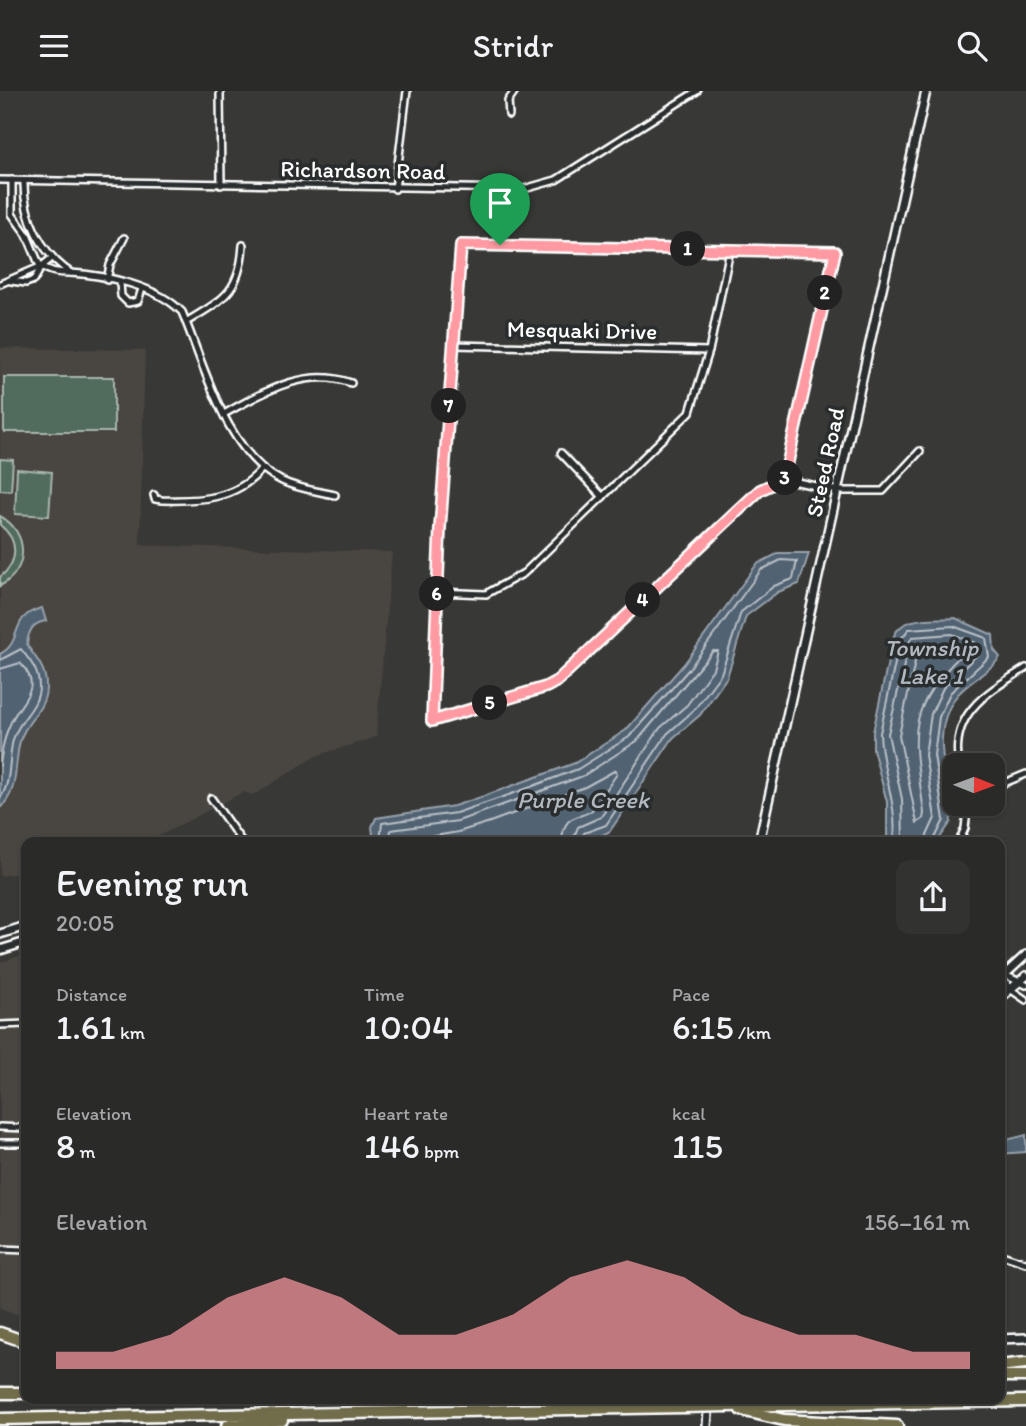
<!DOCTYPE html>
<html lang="en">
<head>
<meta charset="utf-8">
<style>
	:root { --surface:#2a2a28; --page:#323230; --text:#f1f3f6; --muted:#a5a7a8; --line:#464645; --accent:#ff9aa2 }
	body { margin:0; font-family:Itim,sans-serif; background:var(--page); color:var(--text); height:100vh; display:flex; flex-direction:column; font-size:26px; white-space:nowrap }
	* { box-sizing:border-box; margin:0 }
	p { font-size:23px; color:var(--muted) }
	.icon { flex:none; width:38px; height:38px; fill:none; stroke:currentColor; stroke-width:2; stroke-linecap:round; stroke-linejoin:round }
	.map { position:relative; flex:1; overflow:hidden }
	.details { position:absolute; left:21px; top:746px; width:984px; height:567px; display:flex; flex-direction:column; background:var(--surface); border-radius:14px; box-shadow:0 2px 5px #0004,0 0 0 2px var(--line) }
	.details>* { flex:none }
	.needle { width:46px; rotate:91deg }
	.tools { position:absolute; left:942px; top:662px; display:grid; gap:14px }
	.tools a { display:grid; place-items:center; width:63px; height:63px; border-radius:14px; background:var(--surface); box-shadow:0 2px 5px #0004,0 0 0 2px var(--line); font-size:35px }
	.pin { position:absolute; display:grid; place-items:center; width:60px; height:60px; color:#fff; margin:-72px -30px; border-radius:50% 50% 50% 0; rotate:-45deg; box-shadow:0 0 7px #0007 }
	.pin .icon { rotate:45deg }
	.km { position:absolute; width:35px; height:35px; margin:-18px; border-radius:50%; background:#222; color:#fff; font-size:19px; line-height:35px; text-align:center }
	.round { display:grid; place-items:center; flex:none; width:74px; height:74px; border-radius:14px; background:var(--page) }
	.summary { display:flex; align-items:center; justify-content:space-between; height:119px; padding:0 35px }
	h1 { font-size:38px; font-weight:600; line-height:52px }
	.stats { display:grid; grid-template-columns:repeat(3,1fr); gap:10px; height:119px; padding:7px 35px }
	.stats div { display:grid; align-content:center }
	.stats b { font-size:35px; font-weight:600 }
	.stats small { font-size:19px; font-weight:400 }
	.stats p { font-size:19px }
	.chart { height:196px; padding:14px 35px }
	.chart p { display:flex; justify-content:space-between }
	.chart svg { width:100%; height:126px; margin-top:7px; fill:var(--accent); opacity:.7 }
	header { display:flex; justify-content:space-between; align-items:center; height:91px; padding:0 35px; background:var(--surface); font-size:32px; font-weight:600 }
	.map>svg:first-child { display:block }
	.built { fill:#48453f }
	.green { fill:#516c5c; stroke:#a8b6ae; stroke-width:2 }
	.water { fill:#516273; stroke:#97a1ab; stroke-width:2 }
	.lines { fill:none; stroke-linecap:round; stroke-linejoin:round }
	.shore { stroke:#b9c0c7; stroke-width:2 }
	.minor-casing { stroke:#fff; stroke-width:10 }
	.tertiary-casing { stroke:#fff; stroke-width:12 }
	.motorway-casing { stroke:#fff; stroke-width:15 }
	.minor { stroke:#2a2d2e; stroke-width:5 }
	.tertiary { stroke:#2a2d2e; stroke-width:7 }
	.motorway { stroke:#716d4b; stroke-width:10 }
	.motorway-bridge-casing { stroke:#fff; stroke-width:15; stroke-linecap:butt }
	.motorway-bridge { stroke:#716d4b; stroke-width:10 }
	.route-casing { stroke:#fff; stroke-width:14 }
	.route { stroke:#ff9aa2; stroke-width:9 }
	.labels { text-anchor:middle; stroke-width:7; stroke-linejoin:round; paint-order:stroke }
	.street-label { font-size:23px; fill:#fff; stroke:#2a2d2e }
	.water-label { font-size:24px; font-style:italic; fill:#b1b8c0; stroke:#2a2d2e }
</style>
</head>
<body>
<header><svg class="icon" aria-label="menu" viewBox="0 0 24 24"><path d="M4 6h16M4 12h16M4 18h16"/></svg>Stridr<svg class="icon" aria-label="search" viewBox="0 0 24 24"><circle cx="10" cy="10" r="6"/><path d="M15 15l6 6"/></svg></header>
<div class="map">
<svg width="1026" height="1335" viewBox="0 0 1026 1335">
	<rect width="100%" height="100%" fill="#383836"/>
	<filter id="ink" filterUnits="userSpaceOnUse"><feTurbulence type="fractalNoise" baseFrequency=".0143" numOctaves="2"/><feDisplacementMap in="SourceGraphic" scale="14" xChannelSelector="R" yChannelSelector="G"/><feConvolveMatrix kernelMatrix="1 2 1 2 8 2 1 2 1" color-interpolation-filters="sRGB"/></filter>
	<g filter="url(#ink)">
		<g class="built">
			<polygon points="0,257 145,259 140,454 392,461 376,646 316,665 259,701 251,704 244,701 230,708 148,751 26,751 26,781 0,785"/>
			<polygon points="26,863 26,1227 0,1217 0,871"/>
		</g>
		<g class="green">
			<rect x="4" y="286" width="110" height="55"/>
			<polygon points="0,368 13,369 11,400 0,399"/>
			<polygon points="17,378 52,381 49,425 15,423"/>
			<path d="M0,425C29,441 30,479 0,495V486C19,471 19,449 0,434Z"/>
		</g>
		<g class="water">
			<polygon points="779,462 809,462 799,493 778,501 746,525 727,586 700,624 673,647 610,740 599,746 577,751 374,751 372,736 376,727 454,715 481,706 575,672 626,639 684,573 757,473"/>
			<path d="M42,517L46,530C32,532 28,541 27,554C37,569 47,578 46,598C45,620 25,630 20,650C14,673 19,701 0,717V563C24,551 8,525 42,517Z"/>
			<path d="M955,527L993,544L994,559L1000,566C990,582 967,590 955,607C928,646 951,688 951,731L937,751H887V711L873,658V641L893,547C901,523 934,529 955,527Z"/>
			<polygon points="1026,1044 1026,1061 999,1063 999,1051"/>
		</g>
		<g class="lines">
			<g class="shore">
				<path d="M950,554L961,559L962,563C902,622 914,645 924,722L923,728L917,732L899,644L918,557Z"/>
				<path d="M0,569L21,558C30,570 39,579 39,596C39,617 18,629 13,649C8,667 12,692 0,707"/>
				<path d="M0,578L20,572C45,597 20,610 11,631C4,645 2,659 0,675"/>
				<polyline points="380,751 382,732 456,722 520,700 578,678 629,646 689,578 761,479 781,469 797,470 793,488 774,495 741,521 721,583 694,619 667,643 606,734 584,742 581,751"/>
				<polyline points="389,751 391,739 458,730 583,685 637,650 713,560 718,560 713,578 687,614 660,637 601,726 578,736 572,751"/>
				<path d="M400,751L458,741L490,731L585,696L616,679L617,683C609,694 602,706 594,717C584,730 563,718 562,751"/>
				<path d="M894,751C898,712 881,679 880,642L900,549L909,538L953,535L986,547L989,566L950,602L939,626L934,664L944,729L933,751"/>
				<polyline points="903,751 902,708 888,643 909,552 912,546 952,543 976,552 979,562 943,597 931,623 925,664 935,727 924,751"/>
			</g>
			<g class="minor-casing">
				<g id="minor">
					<polyline points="220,0 221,94"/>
					<polyline points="509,24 508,10 515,0"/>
					<polyline points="0,89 524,98 556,89 697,0"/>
					<path d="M12,89V123L27,144L39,173C49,181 57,182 70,182C106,184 157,195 182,221C205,276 226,363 282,390C298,398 318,400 335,404"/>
					<path d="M24,90C23,126 41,162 71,182"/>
					<polyline points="395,98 407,0"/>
					<polyline points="500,154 501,99"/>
					<polyline points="107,189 110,174 124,147"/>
					<polyline points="11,190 26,192 34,189 42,175"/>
					<polyline points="120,192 121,205 128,212 138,210 142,198"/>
					<polyline points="0,193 42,175 52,167"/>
					<path d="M186,231C224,208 240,201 243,154"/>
					<polyline points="454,254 709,260"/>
					<path d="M224,323C262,302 306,275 351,292"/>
					<polyline points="561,362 603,406"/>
					<polyline points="784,388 835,161 461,154 440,437 431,630 546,596 557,590 760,399 784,388 838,400 883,400 920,360"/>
					<path d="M154,404L155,408L162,409C200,410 235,409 262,378"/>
					<polyline points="437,501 486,503 524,482 690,321 709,260 730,159"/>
					<path d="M959,674C949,622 988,601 1026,577"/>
					<polyline points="992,697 1026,683"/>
					<polyline points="211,707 242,751"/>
					<polyline points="959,751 965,737 968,712"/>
					<polyline points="999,878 1010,898 1026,909"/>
					<polyline points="1005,884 1026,894"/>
					<polyline points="0,934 26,933"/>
					<polyline points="0,1036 26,1037"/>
					<polyline points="0,1052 26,1052"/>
					<polyline points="0,1158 26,1159"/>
					<polyline points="999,1163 1026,1172"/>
				</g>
			</g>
			<g class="tertiary-casing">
				<g id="tertiary">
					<polyline points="759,751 926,0"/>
					<polyline points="0,843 26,835"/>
					<polyline points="0,859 26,851"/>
					<polyline points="999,889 1026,864"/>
					<polyline points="999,908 1026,885"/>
					<polyline points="999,1248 1026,1247"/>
					<polyline points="707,1335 709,1307"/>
				</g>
			</g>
			<g class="motorway-casing">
				<g id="motorway">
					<polyline points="0,1242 26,1251"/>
					<polyline points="999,1275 1026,1272"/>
					<polyline points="999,1285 1026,1285"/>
					<polyline points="0,1302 26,1302"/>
					<polyline points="727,1315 1026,1310"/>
					<polyline points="741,1319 784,1329 897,1335"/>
					<polyline points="0,1328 684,1316"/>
					<polyline points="227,1335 282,1329"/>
				</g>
			</g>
			<use href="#minor" class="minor"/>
			<use href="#tertiary" class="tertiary"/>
			<use href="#motorway" class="motorway"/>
			<g class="motorway-bridge-casing">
				<polyline id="motorway-bridge" points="684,1316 727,1315"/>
			</g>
			<use href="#motorway-bridge" class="motorway-bridge"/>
		</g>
	</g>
	<g class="lines" filter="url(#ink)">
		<g class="route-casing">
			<polygon id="route" points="461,154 835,161 784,388 760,399 557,590 546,596 432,630 440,437"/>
		</g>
		<use href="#route" class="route"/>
	</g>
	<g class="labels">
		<g class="street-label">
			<text transform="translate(363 79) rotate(1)" y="8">Richardson Road</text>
			<text transform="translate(582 239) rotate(1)" y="8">Mesquaki Drive</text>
			<text transform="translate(825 371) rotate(-78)" y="8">Steed Road</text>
		</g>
		<g class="water-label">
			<text x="931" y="565">Township<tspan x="931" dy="28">Lake 1</tspan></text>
			<text x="583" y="717">Purple Creek</text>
		</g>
	</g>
</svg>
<div class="tools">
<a><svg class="needle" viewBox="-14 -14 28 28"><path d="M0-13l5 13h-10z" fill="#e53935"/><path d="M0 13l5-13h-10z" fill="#a5a7a8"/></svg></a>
</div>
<div class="pin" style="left:500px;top:154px;background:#1e9e55"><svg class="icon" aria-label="arrive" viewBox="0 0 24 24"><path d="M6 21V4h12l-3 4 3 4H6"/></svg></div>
<b class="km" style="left:688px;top:158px">1</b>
<b class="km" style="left:825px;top:202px">2</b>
<b class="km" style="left:785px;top:387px">3</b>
<b class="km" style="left:643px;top:509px">4</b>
<b class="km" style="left:490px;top:612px">5</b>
<b class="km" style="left:437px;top:503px">6</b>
<b class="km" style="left:449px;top:315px">7</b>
<section class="details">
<div class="summary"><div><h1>Evening run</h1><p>20:05</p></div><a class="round"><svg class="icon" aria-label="share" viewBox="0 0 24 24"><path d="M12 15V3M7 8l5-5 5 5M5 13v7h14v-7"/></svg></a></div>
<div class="stats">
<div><p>Distance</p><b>1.61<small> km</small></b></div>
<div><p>Time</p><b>10:04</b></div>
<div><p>Pace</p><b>6:15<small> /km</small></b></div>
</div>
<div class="stats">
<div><p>Elevation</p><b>8<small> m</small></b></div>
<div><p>Heart rate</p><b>146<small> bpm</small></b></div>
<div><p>kcal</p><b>115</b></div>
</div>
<div class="chart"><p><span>Elevation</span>156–161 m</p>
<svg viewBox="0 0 160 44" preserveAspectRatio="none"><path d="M0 44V38L10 38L20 32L30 19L40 12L50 19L60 32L70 32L80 25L90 12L100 6L110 12L120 25L130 32L140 32L150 38L160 38V44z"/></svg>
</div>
</section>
</div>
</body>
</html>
